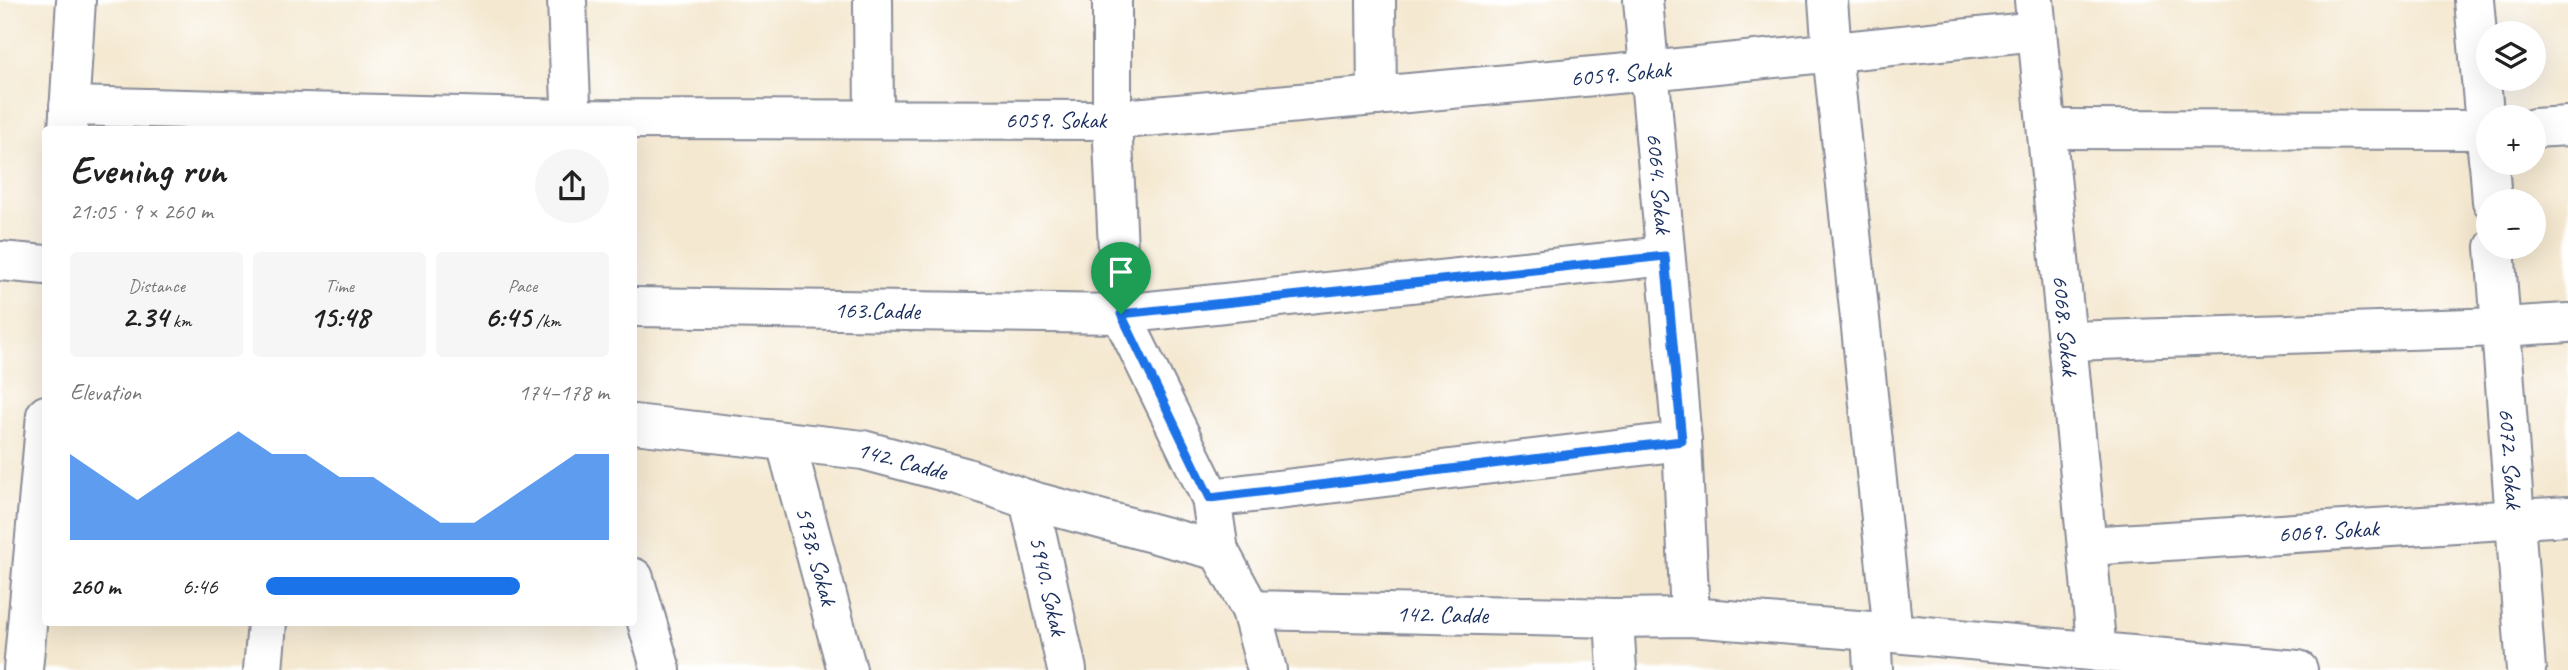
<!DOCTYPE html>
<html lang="en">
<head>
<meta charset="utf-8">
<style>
	:root { --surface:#fff; --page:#f6f6f6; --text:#222; --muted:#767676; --accent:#1a73e8 }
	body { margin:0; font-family:Caveat,sans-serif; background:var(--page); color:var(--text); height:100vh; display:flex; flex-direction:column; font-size:26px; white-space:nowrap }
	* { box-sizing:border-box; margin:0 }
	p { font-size:23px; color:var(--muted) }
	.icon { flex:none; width:38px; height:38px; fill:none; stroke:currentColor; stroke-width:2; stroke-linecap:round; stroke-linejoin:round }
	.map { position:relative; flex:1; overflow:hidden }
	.panel { position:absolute; left:42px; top:126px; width:595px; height:500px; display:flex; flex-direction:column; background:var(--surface); border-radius:7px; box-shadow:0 7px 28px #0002 }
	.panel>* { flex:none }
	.controls { position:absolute; left:2476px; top:21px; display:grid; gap:14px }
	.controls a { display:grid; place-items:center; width:70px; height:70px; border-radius:50%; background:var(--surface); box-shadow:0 7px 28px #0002; font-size:35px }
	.pin { position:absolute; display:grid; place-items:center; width:60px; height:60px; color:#fff; margin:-72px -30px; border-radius:50% 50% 50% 0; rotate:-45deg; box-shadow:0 0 7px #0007 }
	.pin .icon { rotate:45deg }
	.round { display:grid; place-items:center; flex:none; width:74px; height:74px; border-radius:37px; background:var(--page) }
	.headline { display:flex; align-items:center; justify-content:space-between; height:119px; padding:0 28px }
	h1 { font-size:38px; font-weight:700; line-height:52px }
	.stats { display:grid; grid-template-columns:repeat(3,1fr); gap:10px; height:119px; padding:7px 28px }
	.stats div { display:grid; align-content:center; border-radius:7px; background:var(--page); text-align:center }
	.stats b { font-size:30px; font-weight:700 }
	.stats small { font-size:19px; font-weight:400 }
	.stats p { font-size:19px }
	.chart { height:196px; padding:14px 28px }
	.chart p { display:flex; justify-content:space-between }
	.chart svg { width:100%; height:126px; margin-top:7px; fill:var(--accent); opacity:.7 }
	ul { padding:0 28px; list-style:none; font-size:23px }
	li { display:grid; grid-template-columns:112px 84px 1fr; align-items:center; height:52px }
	li i { height:18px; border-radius:9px; background:var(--accent) }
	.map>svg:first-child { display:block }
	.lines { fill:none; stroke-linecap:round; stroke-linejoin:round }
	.minor-casing { stroke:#888c97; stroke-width:42 }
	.minor { stroke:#fff; stroke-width:38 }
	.route-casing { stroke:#fff; stroke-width:14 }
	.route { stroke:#1a73e8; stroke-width:9 }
	.labels { text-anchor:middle; stroke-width:7; stroke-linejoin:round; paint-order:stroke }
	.street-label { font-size:24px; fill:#1b2f5e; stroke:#fff }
</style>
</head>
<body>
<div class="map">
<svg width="2568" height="670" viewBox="0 0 2568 670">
	<rect width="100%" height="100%" fill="#fff"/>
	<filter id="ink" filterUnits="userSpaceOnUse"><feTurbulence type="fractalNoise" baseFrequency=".0143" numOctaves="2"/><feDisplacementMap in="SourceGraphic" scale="14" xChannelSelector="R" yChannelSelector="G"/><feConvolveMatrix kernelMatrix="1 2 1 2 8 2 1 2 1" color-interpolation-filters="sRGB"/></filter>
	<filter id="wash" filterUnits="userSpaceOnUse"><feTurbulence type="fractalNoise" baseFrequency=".00686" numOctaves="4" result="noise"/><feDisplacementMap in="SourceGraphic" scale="28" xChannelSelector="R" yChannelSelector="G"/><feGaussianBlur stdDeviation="1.57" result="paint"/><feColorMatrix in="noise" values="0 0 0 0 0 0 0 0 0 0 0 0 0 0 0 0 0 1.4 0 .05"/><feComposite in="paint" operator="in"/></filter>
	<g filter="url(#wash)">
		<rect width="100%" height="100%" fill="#f4e8d0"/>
	</g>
	<g filter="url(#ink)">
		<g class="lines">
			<g class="minor-casing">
				<g id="minor">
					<polyline points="567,0 572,130"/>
					<polyline points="873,0 874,119"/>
					<polyline points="1112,0 1112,120 1121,314 1211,498 1219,551"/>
					<polyline points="1376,0 1377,96"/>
					<path id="s1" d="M1643,0L1682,441L1690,617"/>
					<polyline points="1828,0 1832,52 1893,633"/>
					<path id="s2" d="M2034,0L2097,652"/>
					<polyline points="2474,0 2488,159"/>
					<path id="s3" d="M69,106L571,119L1112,120L1649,71L2037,31"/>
					<polyline points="2534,128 2568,126"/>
					<polyline points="2047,129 2488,130"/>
					<polyline points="68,130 76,0"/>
					<polyline points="2489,163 2492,201"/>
					<path id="s4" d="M2495,247L2526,670"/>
					<polyline points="0,261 46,265"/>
					<path id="s5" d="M634,307L1121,314L1665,256"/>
					<polyline points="2069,341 2501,327 2568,323"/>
					<path id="s6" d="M634,424L863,450L964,477L1029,500L1219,551L1251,610L1614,618L1690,617L1871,631L2298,670"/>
					<path id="s7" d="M786,443L847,670"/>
					<polyline points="1211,498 1682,441"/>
					<path id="s8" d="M1029,500L1067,670"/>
					<path id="s9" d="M2087,546L2568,516"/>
					<polyline points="634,578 661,670"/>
					<polyline points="1251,610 1267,670"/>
					<polyline points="1614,618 1617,670"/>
					<polyline points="1871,631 1873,670"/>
					<polyline points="23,670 46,415"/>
					<polyline points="263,670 267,623"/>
				</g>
			</g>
			<use href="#minor" class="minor"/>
		</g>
	</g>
	<g class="lines" filter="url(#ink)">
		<g class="route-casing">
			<polygon id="route" points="1665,256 1682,441 1210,498 1121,314"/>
		</g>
		<use href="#route" class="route"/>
	</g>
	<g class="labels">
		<g class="street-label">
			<text dy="8" stroke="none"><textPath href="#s3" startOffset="1554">6059. Sokak</textPath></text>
			<text dy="8" stroke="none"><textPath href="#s3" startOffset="987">6059. Sokak</textPath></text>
			<text dy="8" stroke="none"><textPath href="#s1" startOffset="184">6064. Sokak</textPath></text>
			<text dy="8" stroke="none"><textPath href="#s5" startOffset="243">163.Cadde</textPath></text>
			<text dy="8" stroke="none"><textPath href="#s2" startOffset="327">6068. Sokak</textPath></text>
			<text dy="8" stroke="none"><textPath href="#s4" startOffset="212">6072. Sokak</textPath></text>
			<text dy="8" stroke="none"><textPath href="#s6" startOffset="271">142. Cadde</textPath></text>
			<text dy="8" stroke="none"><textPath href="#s9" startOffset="242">6069. Sokak</textPath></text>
			<text dy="8" stroke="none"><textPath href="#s7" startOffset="117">5938. Sokak</textPath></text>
			<text dy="8" stroke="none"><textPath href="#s8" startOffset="88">5940. Sokak</textPath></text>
			<text dy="8" stroke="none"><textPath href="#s6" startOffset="859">142. Cadde</textPath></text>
		</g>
	</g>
</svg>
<div class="controls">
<a><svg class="icon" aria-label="layers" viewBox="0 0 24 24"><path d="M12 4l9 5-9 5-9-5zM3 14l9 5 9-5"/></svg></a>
<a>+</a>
<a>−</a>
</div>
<div class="pin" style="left:1121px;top:314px;background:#1e9e55"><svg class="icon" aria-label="arrive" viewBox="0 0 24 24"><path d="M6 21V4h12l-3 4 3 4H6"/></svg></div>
<section class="panel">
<div class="headline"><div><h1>Evening run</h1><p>21:05 · 9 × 260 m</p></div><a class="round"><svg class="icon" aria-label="share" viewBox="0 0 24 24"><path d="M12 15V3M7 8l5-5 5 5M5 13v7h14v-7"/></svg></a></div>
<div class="stats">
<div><p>Distance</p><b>2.34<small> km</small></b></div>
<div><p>Time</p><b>15:48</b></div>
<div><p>Pace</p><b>6:45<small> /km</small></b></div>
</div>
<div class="chart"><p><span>Elevation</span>174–178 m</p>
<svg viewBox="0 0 160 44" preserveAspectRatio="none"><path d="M0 44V14L10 22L20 30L30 22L40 14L50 6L60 14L70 14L80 22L90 22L100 30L110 38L120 38L130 30L140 22L150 14L160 14V44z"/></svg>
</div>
<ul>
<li><b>260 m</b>6:46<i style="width:74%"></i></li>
</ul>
</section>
</div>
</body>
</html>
